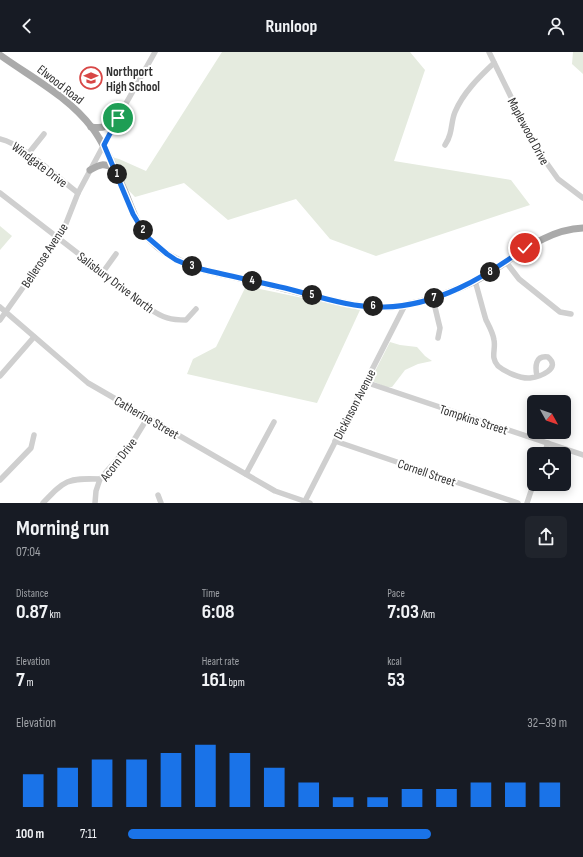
<!DOCTYPE html>
<html lang="en">
<head>
<meta charset="utf-8">
<style>
	:root { --surface:#171b24; --page:#20242c; --text:#f1f3f6; --muted:#9ea1a6; --accent:#1a73e8 }
	body { margin:0; font-family:"Sofia Sans Condensed",sans-serif; background:var(--page); color:var(--text); height:100vh; display:flex; flex-direction:column; font-size:15px; white-space:nowrap }
	* { box-sizing:border-box; margin:0 }
	p { font-size:13px; color:var(--muted) }
	.icon { flex:none; width:22px; height:22px; fill:none; stroke:currentColor; stroke-width:2; stroke-linecap:round; stroke-linejoin:round }
	.map { position:relative; height:451px; overflow:hidden }
	.drawer { display:flex; flex-direction:column; background:var(--surface); flex:1 }
	.drawer>* { flex:none }
	.needle { width:26px; rotate:130deg }
	.controls { position:absolute; left:527px; top:343px; display:grid; gap:8px }
	.controls a { display:grid; place-items:center; width:44px; height:44px; border-radius:6px; background:var(--surface); box-shadow:0 2px 10px #0003; font-size:20px }
	.pin { position:absolute; display:grid; place-items:center; width:34px; height:34px; color:#fff; margin:-17px; border:2px solid #fff; border-radius:50%; box-shadow:0 1px 4px #0007 }
	.km { position:absolute; width:20px; height:20px; margin:-10px; border-radius:50%; background:#222; color:#fff; font-size:11px; line-height:20px; text-align:center }
	.round { display:grid; place-items:center; flex:none; width:42px; height:42px; border-radius:6px; background:var(--page) }
	.summary { display:flex; align-items:center; justify-content:space-between; height:68px; padding:0 16px }
	h1 { font-size:22px; font-weight:700; line-height:30px }
	.metrics { display:grid; grid-template-columns:repeat(3,1fr); gap:6px; height:68px; padding:4px 16px }
	.metrics div { display:grid; align-content:center }
	.metrics b { font-size:20px; font-weight:700 }
	.metrics small { font-size:11px; font-weight:400 }
	.metrics p { font-size:11px }
	.chart { height:112px; padding:8px 16px }
	.chart p { display:flex; justify-content:space-between }
	.chart svg { width:100%; height:72px; margin-top:4px; stroke:var(--accent); stroke-width:6 }
	ul { padding:0 16px; list-style:none; font-size:13px }
	li { display:grid; grid-template-columns:64px 48px 1fr; align-items:center; height:30px }
	li i { height:10px; border-radius:5px; background:var(--accent) }
	header { display:flex; justify-content:space-between; align-items:center; height:52px; padding:0 16px; background:var(--surface); font-size:18px; font-weight:700 }
	.map>svg:first-child { display:block }
	.green { fill:#e5ebdf }
	.lines { fill:none; stroke-linecap:round; stroke-linejoin:round }
	.minor { stroke:#cfcfcf; stroke-width:5.5 }
	.major { stroke:#aaa; stroke-width:7 }
	.route-casing { stroke:#fff; stroke-width:8 }
	.route { stroke:#1a73e8; stroke-width:5 }
	.labels { text-anchor:middle; stroke-width:4; stroke-linejoin:round; paint-order:stroke }
	.poi-label { font-size:13px; font-weight:bold; fill:#323232; stroke:#fff; text-anchor:start }
	.street-label { font-size:13px; fill:#323232; stroke:#fff }
</style>
</head>
<body>
<header><svg class="icon" aria-label="back" viewBox="0 0 24 24"><path d="M15 5l-7 7 7 7"/></svg>Runloop<svg class="icon" aria-label="person" viewBox="0 0 24 24"><circle cx="12" cy="8" r="4"/><path d="M4 21q1-7 8-7t8 7"/></svg></header>
<div class="map">
<svg width="583" height="451" viewBox="0 0 583 451">
	<rect width="100%" height="100%" fill="#fff"/>
	<g class="green">
		<polygon points="222,0 410,0 425,18 394,109 511,128 530,153 376,204 330,187 296,147 228,168 184,131 135,145 116,125 104,103 119,107 146,119"/>
		<polygon points="573,0 583,0 583,22 572,12"/>
		<polygon points="0,174 12,184 0,198"/>
		<polygon points="246,234 360,258 317,351 187,322 193,307 216,295"/>
		<polygon points="390,290 400,293 417,295 425,304 432,309 418,312 405,318 392,335 386,335 372,329 371,327"/>
	</g>
	<g class="lines">
		<g class="minor">
			<polyline points="489,0 536,96 558,127 583,146"/>
			<path d="M0,87C23,92 58,126 78,141"/>
			<path d="M445,93C447,90 449,86 450,82C452,75 452,67 455,60C463,41 479,25 494,11"/>
			<polyline points="28,102 44,82"/>
			<path d="M0,141L150,257C163,266 171,268 186,268L196,257"/>
			<polyline points="506,210 519,227 560,260 571,262"/>
			<polyline points="103,220 116,202"/>
			<path d="M475,229C479,242 482,255 486,268C489,274 493,281 494,288C496,298 490,305 498,314C505,320 521,327 530,326C539,325 562,317 548,305C535,303 535,315 537,324"/>
			<polyline points="433,247 440,276 438,286"/>
			<polyline points="0,255 88,331 275,439 310,451"/>
			<polyline points="0,268 63,179 78,141 124,55 155,0"/>
			<polyline points="0,324 34,285"/>
			<polyline points="365,330 583,403"/>
			<polyline points="335,389 518,451"/>
			<polyline points="544,402 548,391"/>
			<polyline points="246,422 274,370"/>
			<polyline points="0,428 31,396 34,383"/>
			<polyline points="158,443 161,451"/>
			<path d="M43,451C65,428 67,426 100,427"/>
			<polyline points="95,451 96,439 100,427 134,388 148,365"/>
			<polyline points="304,451 405,253"/>
			<polyline points="527,451 534,430"/>
		</g>
		<g class="major">
			<path d="M0,3C32,26 68,44 93,77C107,96 116,120 126,142C132,157 138,175 150,188C162,201 177,208 193,215C222,223 252,228 282,236C315,244 349,255 383,255C414,255 445,243 473,230C510,212 539,178 583,176"/>
			<path d="M91,75C104,77 109,74 118,66"/>
			<path d="M90,118C101,112 103,111 114,116"/>
		</g>
	</g>
	<g class="lines">
		<g class="route-casing">
			<path id="route" d="M118,66L104,93L133,162L146,184L167,202L176,208L193,215C224,223 255,229 285,236C317,244 351,256 384,255C437,254 483,226 525,196"/>
		</g>
		<use href="#route" class="route"/>
	</g>
	<defs>
		<g id="school-ring" transform="scale(1.15)"><circle r="9.5" fill="#fff" stroke="#d84746" stroke-width="1.5"/><path d="M0-5L7-2L0 1L-7-2ZM-4 1L0 2.5L4 1V4Q0 6-4 4Z" fill="#d84746"/></g>
	</defs>
	<g fill-rule="evenodd">
		<use href="#school-ring" x="91" y="26"/>
	</g>
	<g class="labels">
		<g class="poi-label">
			<text x="106" y="24">Northport<tspan x="106" dy="15">High School</tspan></text>
		</g>
		<g class="street-label">
			<text transform="translate(61 32) rotate(38)" y="5">Elwood Road</text>
			<text transform="translate(529 79) rotate(62)" y="5">Maplewood Drive</text>
			<text transform="translate(40 112) rotate(37)" y="5">Windgate Drive</text>
			<text transform="translate(44 203) rotate(-57)" y="5">Bellerose Avenue</text>
			<text transform="translate(116 230) rotate(37)" y="5">Salisbury Drive North</text>
			<text transform="translate(354 352) rotate(-63)" y="5">Dickinson Avenue</text>
			<text transform="translate(147 365) rotate(30)" y="5">Catherine Street</text>
			<text transform="translate(474 367) rotate(18)" y="5">Tompkins Street</text>
			<text transform="translate(118 407) rotate(-52)" y="5">Acorn Drive</text>
			<text transform="translate(427 420) rotate(19)" y="5">Cornell Street</text>
		</g>
	</g>
</svg>
<div class="controls">
<a><svg class="needle" viewBox="-14 -14 28 28"><path d="M0-13l5 13h-10z" fill="#e53935"/><path d="M0 13l5-13h-10z" fill="#9ea1a6"/></svg></a>
<a><svg class="icon" aria-label="locate" viewBox="0 0 24 24"><circle cx="12" cy="12" r="6"/><path d="M12 2v4M12 18v4M2 12h4M18 12h4"/></svg></a>
</div>
<div class="pin" style="left:118px;top:66px;background:#1e9e55"><svg class="icon" aria-label="arrive" viewBox="0 0 24 24"><path d="M6 21V4h12l-3 4 3 4H6"/></svg></div>
<div class="pin" style="left:525px;top:196px;background:#d93025"><svg class="icon" aria-label="check" viewBox="0 0 24 24"><path d="M5 12l5 5 9-10"/></svg></div>
<b class="km" style="left:117px;top:122px">1</b>
<b class="km" style="left:143px;top:178px">2</b>
<b class="km" style="left:192px;top:214px">3</b>
<b class="km" style="left:252px;top:229px">4</b>
<b class="km" style="left:312px;top:243px">5</b>
<b class="km" style="left:373px;top:254px">6</b>
<b class="km" style="left:434px;top:246px">7</b>
<b class="km" style="left:490px;top:220px">8</b>
</div>
<section class="drawer">
<div class="summary"><div><h1>Morning run</h1><p>07:04</p></div><a class="round"><svg class="icon" aria-label="share" viewBox="0 0 24 24"><path d="M12 15V3M7 8l5-5 5 5M5 13v7h14v-7"/></svg></a></div>
<div class="metrics">
<div><p>Distance</p><b>0.87<small> km</small></b></div>
<div><p>Time</p><b>6:08</b></div>
<div><p>Pace</p><b>7:03<small> /km</small></b></div>
</div>
<div class="metrics">
<div><p>Elevation</p><b>7<small> m</small></b></div>
<div><p>Heart rate</p><b>161<small> bpm</small></b></div>
<div><p>kcal</p><b>53</b></div>
</div>
<div class="chart"><p><span>Elevation</span>32–39 m</p>
<svg viewBox="0 0 160 44" preserveAspectRatio="none"><path d="M5 44V24M15 44V20M25 44V15M35 44V15M45 44V11M55 44V6M65 44V11M75 44V20M85 44V29M95 44V38M105 44V38M115 44V33M125 44V33M135 44V29M145 44V29M155 44V29"/></svg>
</div>
<ul>
<li><b>100 m</b>7:11<i style="width:69%"></i></li>
</ul>
</section>
</body>
</html>
